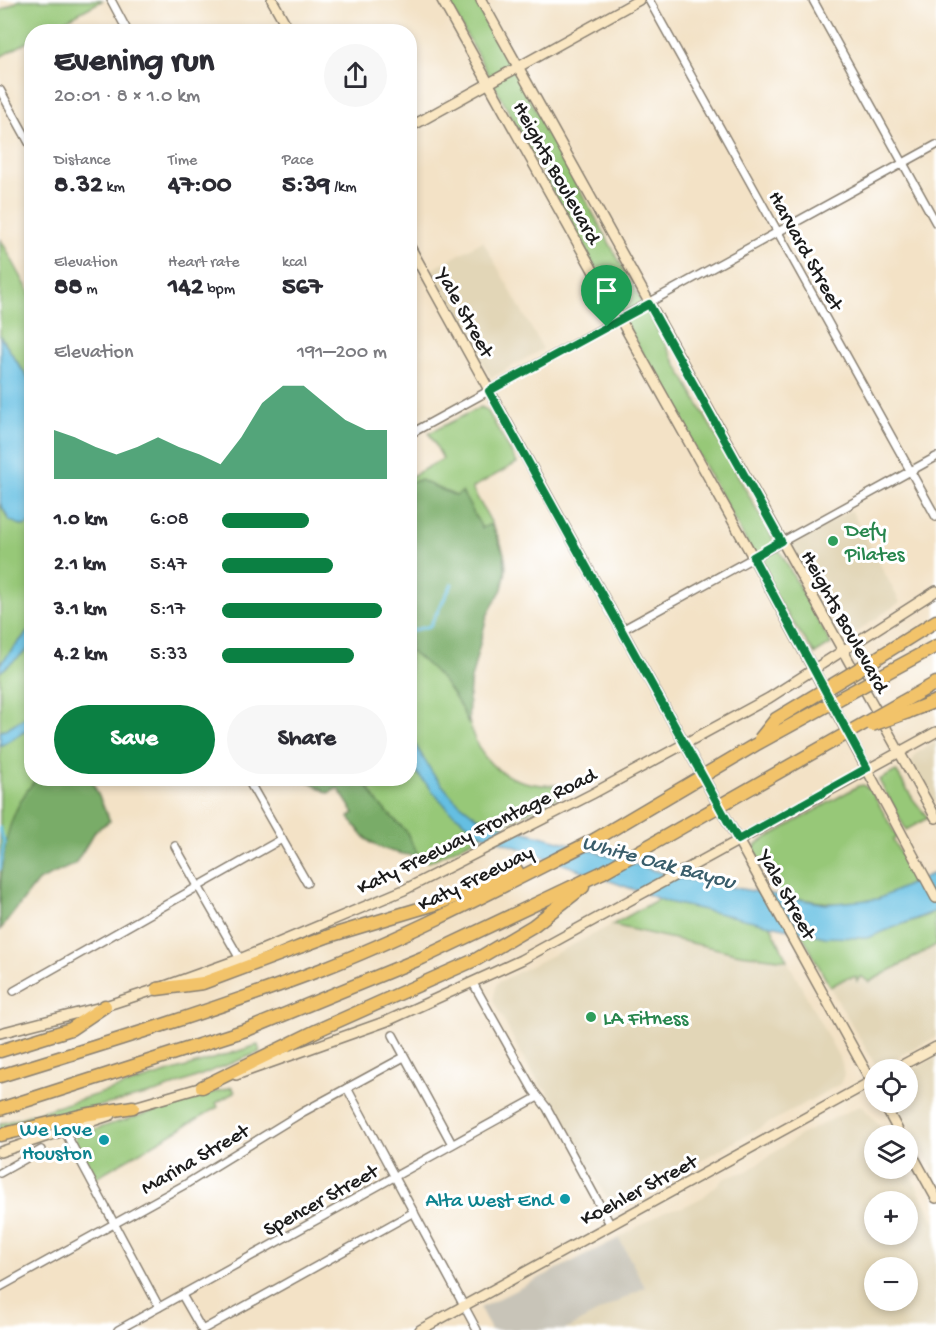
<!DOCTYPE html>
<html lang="en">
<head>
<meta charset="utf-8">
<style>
	:root { --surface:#fff; --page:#f7f7f7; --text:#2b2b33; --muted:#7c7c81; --accent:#0b8043 }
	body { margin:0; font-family:"Gochi Hand",sans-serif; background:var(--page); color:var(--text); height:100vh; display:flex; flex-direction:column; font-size:22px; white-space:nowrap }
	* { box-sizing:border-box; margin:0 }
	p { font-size:20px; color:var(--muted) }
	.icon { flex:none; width:33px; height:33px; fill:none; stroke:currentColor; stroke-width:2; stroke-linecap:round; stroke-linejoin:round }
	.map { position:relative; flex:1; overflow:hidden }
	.panel { position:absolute; left:24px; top:24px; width:393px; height:762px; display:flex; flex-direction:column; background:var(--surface); border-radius:24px; box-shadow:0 3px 9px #0003 }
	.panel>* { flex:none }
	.fabs { position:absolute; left:864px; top:1059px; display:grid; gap:12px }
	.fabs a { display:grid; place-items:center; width:54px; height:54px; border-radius:50%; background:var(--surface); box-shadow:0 3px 9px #0003; font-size:30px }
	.pin { position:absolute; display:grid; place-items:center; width:51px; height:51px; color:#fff; margin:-62px -26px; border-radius:50% 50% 50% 0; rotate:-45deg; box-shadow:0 0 6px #0007 }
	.pin .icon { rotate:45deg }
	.round { display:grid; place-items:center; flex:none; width:63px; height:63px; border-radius:32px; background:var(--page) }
	.headline { display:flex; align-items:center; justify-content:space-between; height:102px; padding:0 30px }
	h1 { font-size:33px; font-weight:700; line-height:45px }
	.figures { display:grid; grid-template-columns:repeat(3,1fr); gap:9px; height:102px; padding:6px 30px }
	.figures div { display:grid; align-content:center }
	.figures b { font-size:26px; font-weight:700 }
	.figures small { font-size:16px; font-weight:400 }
	.figures p { font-size:16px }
	.chart { height:168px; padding:12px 30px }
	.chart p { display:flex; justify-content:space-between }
	.chart svg { width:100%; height:108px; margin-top:6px; fill:var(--accent); opacity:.7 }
	.cta { display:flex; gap:12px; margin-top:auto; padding:12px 30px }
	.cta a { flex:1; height:69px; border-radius:36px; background:var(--accent); color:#fff; font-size:24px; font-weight:700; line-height:69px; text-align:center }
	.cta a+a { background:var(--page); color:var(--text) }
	ul { padding:0 30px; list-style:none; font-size:20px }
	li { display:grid; grid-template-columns:96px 72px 1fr; align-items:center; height:45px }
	li i { height:15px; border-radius:8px; background:var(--accent) }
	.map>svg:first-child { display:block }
	.built { fill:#e2d6b7; fill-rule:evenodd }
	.industrial { fill:#c8c4b8 }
	.green { fill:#97c878; stroke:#5a724a; stroke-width:1.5 }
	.forest { fill:#79ac68; stroke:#4a6442; stroke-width:1.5 }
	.water { fill:#65bfe2; stroke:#406e7f; stroke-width:1.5 }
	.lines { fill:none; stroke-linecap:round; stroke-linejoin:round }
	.stream { stroke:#65bfe2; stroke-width:3 }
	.street-casing { stroke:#887f71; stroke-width:10 }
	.secondary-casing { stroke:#887f71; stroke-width:12 }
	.highway-casing { stroke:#887f71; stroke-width:15 }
	.street { stroke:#fff; stroke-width:7 }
	.secondary { stroke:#fae7c3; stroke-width:9 }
	.highway { stroke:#f2c36a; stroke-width:12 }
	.highway-bridge-casing { stroke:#887f71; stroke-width:15; stroke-linecap:butt }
	.highway-bridge { stroke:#f2c36a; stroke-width:12 }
	.route-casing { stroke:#fff; stroke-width:12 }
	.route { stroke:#0b8043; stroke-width:8 }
	.leisure-dot { fill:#2e9e5b; stroke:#fff; stroke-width:2 }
	.culture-dot { fill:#0f9aa8; stroke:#fff; stroke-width:2 }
	.labels { text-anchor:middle; stroke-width:6; stroke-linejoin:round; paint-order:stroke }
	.street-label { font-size:21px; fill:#1c1c1c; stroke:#fff }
	.leisure-label { font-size:21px; fill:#27864d; stroke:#fff; text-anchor:start }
	.culture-label { font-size:21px; fill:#0d838f; stroke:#fff; text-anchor:end }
	.water-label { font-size:22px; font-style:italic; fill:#395d6b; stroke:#fff }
</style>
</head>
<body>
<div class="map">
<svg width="936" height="1330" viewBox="0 0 936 1330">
	<rect width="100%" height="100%" fill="#fff"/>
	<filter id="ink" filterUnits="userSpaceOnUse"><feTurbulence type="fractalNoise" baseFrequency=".0167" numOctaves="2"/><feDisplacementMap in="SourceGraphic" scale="12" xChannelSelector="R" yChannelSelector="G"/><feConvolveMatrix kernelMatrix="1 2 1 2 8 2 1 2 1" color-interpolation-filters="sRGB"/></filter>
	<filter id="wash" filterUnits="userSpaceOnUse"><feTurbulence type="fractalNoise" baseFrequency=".008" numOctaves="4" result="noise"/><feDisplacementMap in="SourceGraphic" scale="24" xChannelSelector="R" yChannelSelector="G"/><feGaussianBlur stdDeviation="1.35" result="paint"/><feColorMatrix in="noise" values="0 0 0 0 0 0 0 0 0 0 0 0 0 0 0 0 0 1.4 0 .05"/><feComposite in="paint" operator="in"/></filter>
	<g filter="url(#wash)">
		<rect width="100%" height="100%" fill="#f3e2c6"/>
		<g class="built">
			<polygon points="483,241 543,349 491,378 431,270"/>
			<polygon points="851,510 900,602 852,635 839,633 791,544"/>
			<polygon points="936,742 936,804 913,767 912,761 917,753"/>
			<polygon points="612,925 740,954 787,960 842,1063 844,1075 840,1084 617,1206 610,1204 546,1089 542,1088 520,1052 493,1000 497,983"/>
			<polygon points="936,945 936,1037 885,1064 874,1063 830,987 845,978 862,976 869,982"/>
			<polygon points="936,1057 936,1175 896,1103 908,1102 908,1072"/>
			<path d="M861,1105L889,1135L874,1136V1168L907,1169L936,1223V1330H565L645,1287L619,1238L665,1211L683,1207L703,1197L725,1178L747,1171L802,1134ZM874,1202H908V1234H874ZM874,1268H908V1300H874Z"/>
		</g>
		<polygon class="industrial" points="619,1238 645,1287 565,1330 491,1330 480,1308"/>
		<g class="green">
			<polygon points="20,0 103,0 46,31 32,32 31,40 0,57 0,11"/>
			<polygon points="447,0 475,0 831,644 815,654 784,610"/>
			<polygon points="0,238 31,295 31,383 0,336"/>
			<path d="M481,407L487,410L517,463L472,488C484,511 505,540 506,567C506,587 495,597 488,613C483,625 481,640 477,653C467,691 460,723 485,757C502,779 532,787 559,785L564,791L562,795L429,862C424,861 420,858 416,856C378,845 374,855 349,817L354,813L338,788L328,793L308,781L313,778H410V477L443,459L429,433Z"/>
			<polygon points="0,503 8,519 24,526 32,522 31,628 0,664"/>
			<polygon points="31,647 32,778 91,779 110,821 96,830 75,864 38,881 0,930 0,672"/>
			<polygon points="896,771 913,799 928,818 906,830 879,780"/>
			<path d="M863,785L871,790L897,837L893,840L916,881C904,887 891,895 878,899C847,909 813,901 781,896L754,851L756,844L858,786Z"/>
			<polygon points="660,898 770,924 787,960 740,954 612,925"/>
			<path d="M935,912L936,945L869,982L861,976L857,981L856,977L846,978L830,987L800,931C846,942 892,930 935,912Z"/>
			<polygon points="258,1045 260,1052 158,1092 0,1130 0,1124"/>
			<polygon points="232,1087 235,1092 216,1103 218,1107 93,1179 75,1142 76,1135"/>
		</g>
		<g class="forest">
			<path d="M420,480L456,496L462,492L482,528L491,524L504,554L505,575L502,589L487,616L470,683L468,724C456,693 437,670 410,651V482Z"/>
			<path d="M37,778L91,779L110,821L96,830L75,864L38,881L0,930C0,873 0,819 37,778Z"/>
			<path d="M313,778L363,779L379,804L406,831L419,857C382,850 370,849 349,817L354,813L338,788L328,793L308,781Z"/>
		</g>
		<g class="water">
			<polygon points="0,336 31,383 32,522 24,526 10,521 0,503"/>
			<polygon points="31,628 31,647 0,672 0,664"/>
			<polygon points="31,714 31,728 0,746 0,732"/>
			<polygon points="410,736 433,774 454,799 476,816 490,823 579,846 674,877 826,904 878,899 936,872 936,911 867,938 825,937 668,902 483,835 450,811 416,772 410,760"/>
		</g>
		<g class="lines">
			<g class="stream">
				<polyline points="410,631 430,626 452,584"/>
				<polyline points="0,828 4,843 0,869"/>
			</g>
		</g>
	</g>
	<g filter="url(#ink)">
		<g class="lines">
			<g class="street-casing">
				<g id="street">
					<polyline points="111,0 128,32"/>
					<polyline points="649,0 936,517"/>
					<polyline points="813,0 936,223"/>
					<polyline points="0,90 32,148"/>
					<polyline points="410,434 936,145"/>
					<polyline points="622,630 936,457"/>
					<polyline points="247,778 307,883"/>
					<polyline points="175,846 240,959"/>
					<polyline points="473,983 533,1090 547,1108 610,1224"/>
					<polyline points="14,991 282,839"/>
					<polyline points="393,1035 452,1144"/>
					<polyline points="347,1088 477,1330"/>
					<polyline points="64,1130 159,1307"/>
					<polyline points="0,1173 41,1150"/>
					<polyline points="0,1287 186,1184 303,1112 404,1057"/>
					<polyline points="182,1295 202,1330 414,1212"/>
					<polyline points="118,1330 538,1097"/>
				</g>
			</g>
			<g class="secondary-casing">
				<g id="secondary">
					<polyline points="272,0 290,32"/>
					<polyline points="442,0 753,557 936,898"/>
					<polyline points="481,0 936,818"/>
					<polyline points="410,127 639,0"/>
					<polyline points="410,247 874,1086"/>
					<polyline points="0,1033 105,1006 157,989 240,959 404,890 592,794 769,698 936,591"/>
					<polyline points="893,1070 936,1047"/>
					<polyline points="236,1075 387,1021 521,960 936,732"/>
					<polyline points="883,1102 901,1136"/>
					<polyline points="127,1109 206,1086"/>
					<polyline points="908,1147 936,1198"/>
					<polyline points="0,1152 111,1115"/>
					<polyline points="420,1330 874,1080"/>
				</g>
			</g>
			<g class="highway-casing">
				<g id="highway">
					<polyline points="877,658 936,621"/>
					<polyline points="886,673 936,646"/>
					<polyline points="902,702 936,683"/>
					<polyline points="908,712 936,701"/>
					<polyline points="157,989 203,983 329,936 442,902 517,871"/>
					<polyline points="0,1051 71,1029 105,1006"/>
					<path d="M0,1076C108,1043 215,1010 320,970C415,933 505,885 596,839"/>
					<polyline points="202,1087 318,1030 477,959 533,926 583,887"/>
					<polyline points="0,1109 249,1029 422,958 603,872"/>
					<polyline points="0,1135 84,1115 133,1107"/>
				</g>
			</g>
			<use href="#street" class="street"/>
			<use href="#secondary" class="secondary"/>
			<use href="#highway" class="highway"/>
			<g class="highway-bridge-casing">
				<g id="highway-bridge">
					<polyline points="872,725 908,712"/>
					<polyline points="760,739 776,719 877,658"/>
					<polyline points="596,839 755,745 886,673"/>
					<polyline points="603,872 902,702"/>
				</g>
			</g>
			<use href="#highway-bridge" class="highway-bridge"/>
		</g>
	</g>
	<g class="lines" filter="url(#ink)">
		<g class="route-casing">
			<polygon id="route" points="649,304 781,541 753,557 867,768 738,840 489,391"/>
		</g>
		<use href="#route" class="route"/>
	</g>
	<g class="leisure-dot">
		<circle cx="833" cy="541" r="6"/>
		<circle cx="591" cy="1017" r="6"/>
	</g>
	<g class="culture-dot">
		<circle cx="104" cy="1140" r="6"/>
		<circle cx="565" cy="1199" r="6"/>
	</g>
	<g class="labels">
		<g class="street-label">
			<text transform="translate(558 172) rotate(61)" y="7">Heights Boulevard</text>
			<text transform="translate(807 250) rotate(61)" y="7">Harvard Street</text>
			<text transform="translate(466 312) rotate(61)" y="7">Yale Street</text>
			<text transform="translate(846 621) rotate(61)" y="7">Heights Boulevard</text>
			<text transform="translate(476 830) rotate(-26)" y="7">Katy Freeway Frontage Road</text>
			<text transform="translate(475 877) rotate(-26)" y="7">Katy Freeway</text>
			<text transform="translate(788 894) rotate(61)" y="7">Yale Street</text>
			<text transform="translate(194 1158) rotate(-30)" y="7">Marina Street</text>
			<text transform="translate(638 1189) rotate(-28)" y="7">Koehler Street</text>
			<text transform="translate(320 1199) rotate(-29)" y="7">Spencer Street</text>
		</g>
		<g class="leisure-label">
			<text x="845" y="536">Defy<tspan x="845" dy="24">Pilates</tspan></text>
			<text x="603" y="1024">LA Fitness</text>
		</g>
		<g class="culture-label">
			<text x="92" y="1135">We Love<tspan x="92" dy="24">Houston</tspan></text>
			<text x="553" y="1206">Alta West End</text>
		</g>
		<g class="water-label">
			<text transform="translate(659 860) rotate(15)" y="8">White Oak Bayou</text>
		</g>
	</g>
</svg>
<div class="fabs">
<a><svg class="icon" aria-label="locate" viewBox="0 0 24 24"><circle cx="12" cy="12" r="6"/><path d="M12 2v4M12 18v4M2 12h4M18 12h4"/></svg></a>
<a><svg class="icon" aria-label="layers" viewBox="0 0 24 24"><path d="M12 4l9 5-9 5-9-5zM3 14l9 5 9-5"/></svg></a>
<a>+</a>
<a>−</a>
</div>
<div class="pin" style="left:607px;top:327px;background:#1e9e55"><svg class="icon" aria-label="arrive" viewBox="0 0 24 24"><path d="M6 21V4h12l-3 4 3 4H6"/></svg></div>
<section class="panel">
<div class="headline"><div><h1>Evening run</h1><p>20:01 · 8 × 1.0 km</p></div><a class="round"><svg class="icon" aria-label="share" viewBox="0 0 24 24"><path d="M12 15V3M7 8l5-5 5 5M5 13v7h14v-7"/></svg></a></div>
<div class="figures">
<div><p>Distance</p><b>8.32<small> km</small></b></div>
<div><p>Time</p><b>47:00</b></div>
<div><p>Pace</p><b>5:39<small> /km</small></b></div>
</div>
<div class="figures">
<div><p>Elevation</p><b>88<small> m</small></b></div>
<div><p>Heart rate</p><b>142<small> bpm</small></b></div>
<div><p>kcal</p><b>567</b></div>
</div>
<div class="chart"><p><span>Elevation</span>191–200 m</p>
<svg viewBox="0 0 160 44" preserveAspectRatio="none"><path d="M0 44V24L10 27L20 31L30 34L40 31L50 27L60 31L70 34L80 38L90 27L100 13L110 6L120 6L130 13L140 20L150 24L160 24V44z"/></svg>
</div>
<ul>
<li><b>1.0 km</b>6:08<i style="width:53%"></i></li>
<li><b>2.1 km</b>5:47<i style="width:67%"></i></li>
<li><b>3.1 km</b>5:17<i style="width:97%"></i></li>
<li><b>4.2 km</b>5:33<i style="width:80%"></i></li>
</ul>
<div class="cta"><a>Save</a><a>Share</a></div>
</section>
</div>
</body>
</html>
